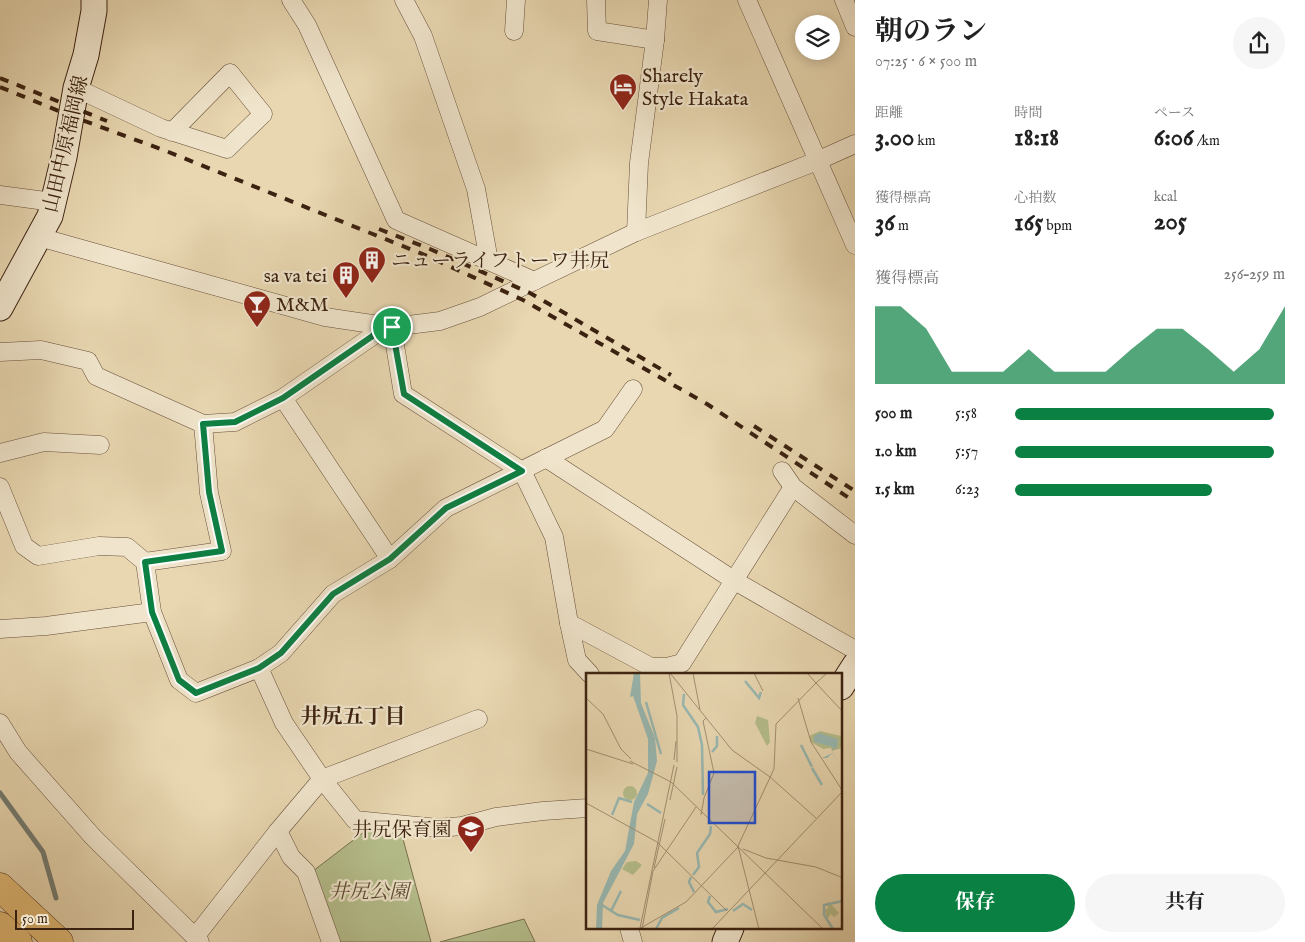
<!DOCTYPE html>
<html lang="ja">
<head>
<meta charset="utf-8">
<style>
	:root { --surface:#fff; --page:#f6f6f6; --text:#222; --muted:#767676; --accent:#0b8043 }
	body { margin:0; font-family:"IM FELL English","Noto Serif JP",serif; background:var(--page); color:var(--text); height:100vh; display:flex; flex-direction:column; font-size:19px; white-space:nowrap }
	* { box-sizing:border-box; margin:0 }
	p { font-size:16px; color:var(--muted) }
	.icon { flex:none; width:28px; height:28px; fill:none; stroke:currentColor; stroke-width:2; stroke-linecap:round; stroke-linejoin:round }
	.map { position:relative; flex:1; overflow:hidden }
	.side { display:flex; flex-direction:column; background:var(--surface); width:450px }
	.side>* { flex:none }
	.controls { position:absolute; left:795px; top:15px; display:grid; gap:10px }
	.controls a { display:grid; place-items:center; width:45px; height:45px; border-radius:50%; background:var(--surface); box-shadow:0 2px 12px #0003; font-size:25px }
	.scale { position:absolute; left:15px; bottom:12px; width:119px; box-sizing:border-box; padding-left:5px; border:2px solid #3c2211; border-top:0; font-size:14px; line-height:18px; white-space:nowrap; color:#3c2211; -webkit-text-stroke:4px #f0e5cc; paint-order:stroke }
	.pin { position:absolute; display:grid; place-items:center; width:42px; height:42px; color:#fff; margin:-21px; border:2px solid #fff; border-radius:50%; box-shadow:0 1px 5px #0007 }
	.round { display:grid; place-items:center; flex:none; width:52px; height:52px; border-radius:26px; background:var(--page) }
	.headline { display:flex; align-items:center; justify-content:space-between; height:85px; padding:0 20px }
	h1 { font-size:28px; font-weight:700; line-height:38px }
	.figures { display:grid; grid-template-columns:repeat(3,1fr); gap:8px; height:85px; padding:5px 20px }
	.figures div { display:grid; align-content:center }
	.figures b { font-size:25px; font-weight:700 }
	.figures small { font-size:14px; font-weight:400 }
	.figures p { font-size:14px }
	.chart { height:140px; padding:10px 20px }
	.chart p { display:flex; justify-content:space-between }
	.chart svg { width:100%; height:90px; margin-top:5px; fill:var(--accent); opacity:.7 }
	.primary-button { display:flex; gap:10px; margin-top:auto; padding:10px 20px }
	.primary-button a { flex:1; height:58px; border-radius:30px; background:var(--accent); color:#fff; font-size:20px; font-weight:700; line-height:58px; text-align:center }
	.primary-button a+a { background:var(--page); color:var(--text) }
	ul { padding:0 20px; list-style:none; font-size:16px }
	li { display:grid; grid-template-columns:80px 60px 1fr; align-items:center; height:38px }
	li i { height:12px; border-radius:6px; background:var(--accent) }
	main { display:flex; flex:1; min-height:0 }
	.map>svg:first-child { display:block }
	.green { fill:#b5be8c; stroke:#78704e }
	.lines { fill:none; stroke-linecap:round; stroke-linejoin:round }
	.stream { stroke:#737c72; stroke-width:5 }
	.minor-casing { stroke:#674f39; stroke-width:19 }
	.secondary-casing { stroke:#3c2211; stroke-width:27 }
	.primary-casing { stroke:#3c2211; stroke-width:29 }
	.minor { stroke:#f0e5cc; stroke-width:18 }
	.secondary { stroke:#f0e5cc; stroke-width:25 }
	.primary { stroke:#e4bc78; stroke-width:28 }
	.rail { stroke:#3c2211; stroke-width:4; stroke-dasharray:9 9; stroke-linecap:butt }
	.route-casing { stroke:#fff; stroke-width:10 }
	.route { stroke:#0b8043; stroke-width:6 }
	.labels { text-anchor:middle; stroke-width:4.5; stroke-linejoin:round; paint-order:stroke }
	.poi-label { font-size:20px; fill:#3c2211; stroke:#f0e5cc; text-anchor:start }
	.street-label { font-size:20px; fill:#3c2211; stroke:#f0e5cc }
	.park-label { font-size:20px; font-style:italic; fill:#5a4930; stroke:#f0e5cc }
	.neighbourhood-label { font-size:21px; font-weight:bold; fill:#3c2211; stroke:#f0e5cc }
	.inset-river { fill:none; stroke:#98b8b2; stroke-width:2.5 }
	.inset-road { fill:none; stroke:#a38f71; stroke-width:1 }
	.view { fill:#1d4ed8; fill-opacity:0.15; stroke:#1d4ed8; stroke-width:2.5 }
	.inset-edge { fill:none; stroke:#3c2211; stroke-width:2.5 }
</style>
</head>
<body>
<main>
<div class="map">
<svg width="855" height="942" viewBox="0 0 855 942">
	<rect width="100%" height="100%" fill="#e8d7b1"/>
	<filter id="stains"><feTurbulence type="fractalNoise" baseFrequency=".004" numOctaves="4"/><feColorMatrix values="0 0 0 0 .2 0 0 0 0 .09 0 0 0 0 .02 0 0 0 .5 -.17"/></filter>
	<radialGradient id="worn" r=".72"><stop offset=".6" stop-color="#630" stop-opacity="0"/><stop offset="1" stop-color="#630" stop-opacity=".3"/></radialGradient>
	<g class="green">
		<polygon points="373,825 400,828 431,942 336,942 313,871"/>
		<polygon points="524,919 535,942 440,942"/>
	</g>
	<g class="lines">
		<polyline class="stream" points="0,793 43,852 56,898"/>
		<g class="minor-casing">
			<g id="minor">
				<polyline points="291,0 307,25 396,220 534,281"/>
				<polyline points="404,0 423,36 476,189 489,261"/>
				<polyline points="596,0 597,31 655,40"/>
				<polyline points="747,0 855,245"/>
				<polyline points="844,0 855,27"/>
				<polyline points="514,31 516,0"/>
				<polyline points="76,88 161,128 227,149 263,114 230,73 172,132"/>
				<polyline points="0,195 53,202"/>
				<polyline points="636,232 639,163 655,40 658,0"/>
				<polyline points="39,237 325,317 392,327 440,321 480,307 636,232 817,161 855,144"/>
				<polyline points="392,327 403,394 522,471 554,537 569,623 651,667 667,667 682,663 793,487"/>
				<polyline points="0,352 41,350 88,361 96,376 203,424 235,422 283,398 374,335 379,325"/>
				<polyline points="283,398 390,559"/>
				<polyline points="0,453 44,442 100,445"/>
				<polyline points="546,458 735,581 855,650"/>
				<polyline points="782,471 793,487 855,535"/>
				<polyline points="0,487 24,546 38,556 99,546 127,547 145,562 152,612 179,680 196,693 259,668 281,653 333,594 390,559 446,508 605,429 633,389"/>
				<polyline points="145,562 222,551 209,493 203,424"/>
				<polyline points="569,623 577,660 590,674"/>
				<polyline points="0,629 46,626 152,612"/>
				<polyline points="259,668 284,723 322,779 355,820 438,828 462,826 496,817 543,811 588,808"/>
				<polyline points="0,723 18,752 93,837 200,942"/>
				<polyline points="278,831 291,857 306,872 331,942"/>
				<polyline points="629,928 633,942"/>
				<polyline points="195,937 278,831 322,779 478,719"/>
			</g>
		</g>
		<g class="secondary-casing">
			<g id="secondary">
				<polyline points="0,308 50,216 64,157 76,88 86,55 94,11 94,0"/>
				<polyline points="841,687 855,665"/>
				<polyline points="725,942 731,928"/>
			</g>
		</g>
		<g class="primary-casing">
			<g id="primary">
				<polyline points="0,887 59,942"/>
				<polyline points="0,926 18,942"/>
			</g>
		</g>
		<use href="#minor" class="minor"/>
		<use href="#secondary" class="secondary"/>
		<use href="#primary" class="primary"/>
		<g class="rail">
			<polyline points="0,78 107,121"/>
			<polyline points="0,87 71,116 166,151 425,255 523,300 707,404 855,502"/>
			<polyline points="379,229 430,249 530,293 671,375"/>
			<polyline points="754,426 855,491"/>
		</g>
	</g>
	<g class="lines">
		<g class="route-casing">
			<polygon id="route" points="379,324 392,327 404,394 522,471 446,508 390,559 333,594 281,653 259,668 196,693 179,680 152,612 145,562 222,551 209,492 203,424 235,422 283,398 374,335"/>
		</g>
		<use href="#route" class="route"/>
	</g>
	<defs>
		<g id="hotel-pin" transform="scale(1.4375)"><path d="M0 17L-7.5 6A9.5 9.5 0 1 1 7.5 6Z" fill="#8f2418" stroke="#f0e5cc"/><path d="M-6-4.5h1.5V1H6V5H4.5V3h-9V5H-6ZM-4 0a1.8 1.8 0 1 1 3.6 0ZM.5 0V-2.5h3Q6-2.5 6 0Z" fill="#fff"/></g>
		<g id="building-pin" transform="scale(1.4375)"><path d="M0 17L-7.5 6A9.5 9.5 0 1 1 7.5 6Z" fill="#8f2418" stroke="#f0e5cc"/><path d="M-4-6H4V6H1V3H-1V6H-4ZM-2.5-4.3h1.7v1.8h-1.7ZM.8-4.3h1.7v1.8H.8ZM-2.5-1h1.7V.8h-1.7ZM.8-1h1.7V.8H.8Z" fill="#fff"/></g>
		<g id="bar-pin" transform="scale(1.4375)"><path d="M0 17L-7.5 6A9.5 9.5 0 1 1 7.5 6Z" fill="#8f2418" stroke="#f0e5cc"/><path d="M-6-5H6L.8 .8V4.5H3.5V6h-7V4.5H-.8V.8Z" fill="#fff"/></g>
		<g id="school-pin" transform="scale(1.4375)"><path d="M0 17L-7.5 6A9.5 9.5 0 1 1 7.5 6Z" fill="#8f2418" stroke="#f0e5cc"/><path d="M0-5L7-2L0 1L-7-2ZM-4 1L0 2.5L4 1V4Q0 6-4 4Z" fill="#fff"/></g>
	</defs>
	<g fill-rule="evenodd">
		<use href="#hotel-pin" x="623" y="87"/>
		<use href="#building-pin" x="372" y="260"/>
		<use href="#building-pin" x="346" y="275"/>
		<use href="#bar-pin" x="257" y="304"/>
		<use href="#school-pin" x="471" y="829"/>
	</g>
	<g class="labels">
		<g class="poi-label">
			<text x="642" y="82">Sharely<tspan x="642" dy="23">Style Hakata</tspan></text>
			<text x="391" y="267">ニューライフトーワ井尻</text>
			<text x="327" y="282" text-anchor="end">sa va tei</text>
			<text x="276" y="311">M&amp;M</text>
			<text x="452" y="836" text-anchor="end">井尻保育園</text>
		</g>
		<g class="street-label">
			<text transform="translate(65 144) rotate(-77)" y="7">山田中原福岡線</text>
		</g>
		<g class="park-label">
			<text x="369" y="898">井尻公園</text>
		</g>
		<g class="neighbourhood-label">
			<text x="353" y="723">井尻五丁目</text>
		</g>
	</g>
	<g transform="translate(586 673)">
		<rect width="256" height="256" fill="#e8d7b1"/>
		<path d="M171,43L182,47L184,69L181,73L169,50ZM234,58L255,63L256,75L246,78L245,75L237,76L225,69L223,63ZM37 120a7 7 0 1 1 14 0a7 7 0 1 1-14 0ZM50,188L56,192L47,202L36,196L41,189ZM243,229L253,240L248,244L245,241L241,246L239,237L243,234L239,232Z" fill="#b5be8c"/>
		<path d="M48,0H54L55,30L69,65L71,88L62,121L51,141L48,171L17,230L16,256H10L11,232L25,198L39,178L48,129L62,100V66L47,23L44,24ZM233,60L252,66L251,74L246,77L251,88L247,80L241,85H236L247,80L246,77L247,74L228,69V63Z" fill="#98b8b2"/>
		<path class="inset-river" d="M159,8L173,25L175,19M98,21L97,32L112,54L116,72L117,122M60,29L75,81M215,72L226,94M126,79L131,73V63M226,95L236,112M61,131L75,140M26,142L33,125L46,129M107,202L113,194L111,180L124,161L125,153M105,204L103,209L108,219M124,223L122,229L130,239L142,236M16,232L32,242L54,247M25,238L35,218M147,238L157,231L166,237M70,256L76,245L93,235M247,256L238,242V232L257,228"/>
		<path class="inset-road" d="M83,0L91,43V89M84,0L146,77L184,104L230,145M107,0L114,37M168,0L177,18M241,0L230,10L257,39M0,25L17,41L35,76L45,86M212,25L225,69L256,117M0,76L47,91M88,87L90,68M44,88L85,109L237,256M84,127L91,94M0,130L71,169L141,238M115,142L118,125L128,100L117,48L120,45M157,176L180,185L230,194L257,205M68,195L79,146M54,255L88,92M53,256L100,229L152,174M56,256L67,198L110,134M126,256L257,118M173,256L152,173L188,96L190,51L230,10L221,0"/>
		<path class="view" d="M123,99H169V150H123Z"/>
		<rect width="256" height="256" class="inset-edge"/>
	</g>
	<rect width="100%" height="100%" filter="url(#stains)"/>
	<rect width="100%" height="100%" fill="url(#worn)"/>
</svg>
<div class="controls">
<a><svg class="icon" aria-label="layers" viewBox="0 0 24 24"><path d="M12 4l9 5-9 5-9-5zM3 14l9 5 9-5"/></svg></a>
</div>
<div class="scale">50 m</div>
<div class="pin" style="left:392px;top:327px;background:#1e9e55"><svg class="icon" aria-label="arrive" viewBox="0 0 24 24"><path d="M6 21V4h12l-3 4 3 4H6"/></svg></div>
</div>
<section class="side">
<div class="headline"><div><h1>朝のラン</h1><p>07:25 · 6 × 500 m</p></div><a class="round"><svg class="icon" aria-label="share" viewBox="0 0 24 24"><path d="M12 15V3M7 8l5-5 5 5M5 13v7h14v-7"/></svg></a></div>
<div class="figures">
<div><p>距離</p><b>3.00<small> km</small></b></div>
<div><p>時間</p><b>18:18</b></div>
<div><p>ペース</p><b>6:06<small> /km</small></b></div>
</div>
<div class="figures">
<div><p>獲得標高</p><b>36<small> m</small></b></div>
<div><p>心拍数</p><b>165<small> bpm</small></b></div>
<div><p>kcal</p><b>205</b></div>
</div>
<div class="chart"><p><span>獲得標高</span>256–259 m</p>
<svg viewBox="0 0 160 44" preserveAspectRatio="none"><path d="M0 44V6L10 6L20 17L30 38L40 38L50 38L60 27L70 38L80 38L90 38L100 27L110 17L120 17L130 27L140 38L150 27L160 6V44z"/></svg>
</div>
<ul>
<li><b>500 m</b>5:58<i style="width:96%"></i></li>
<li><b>1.0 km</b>5:57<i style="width:96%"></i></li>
<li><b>1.5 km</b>6:23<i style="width:73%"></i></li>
</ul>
<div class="primary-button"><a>保存</a><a>共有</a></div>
</section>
</main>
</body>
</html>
